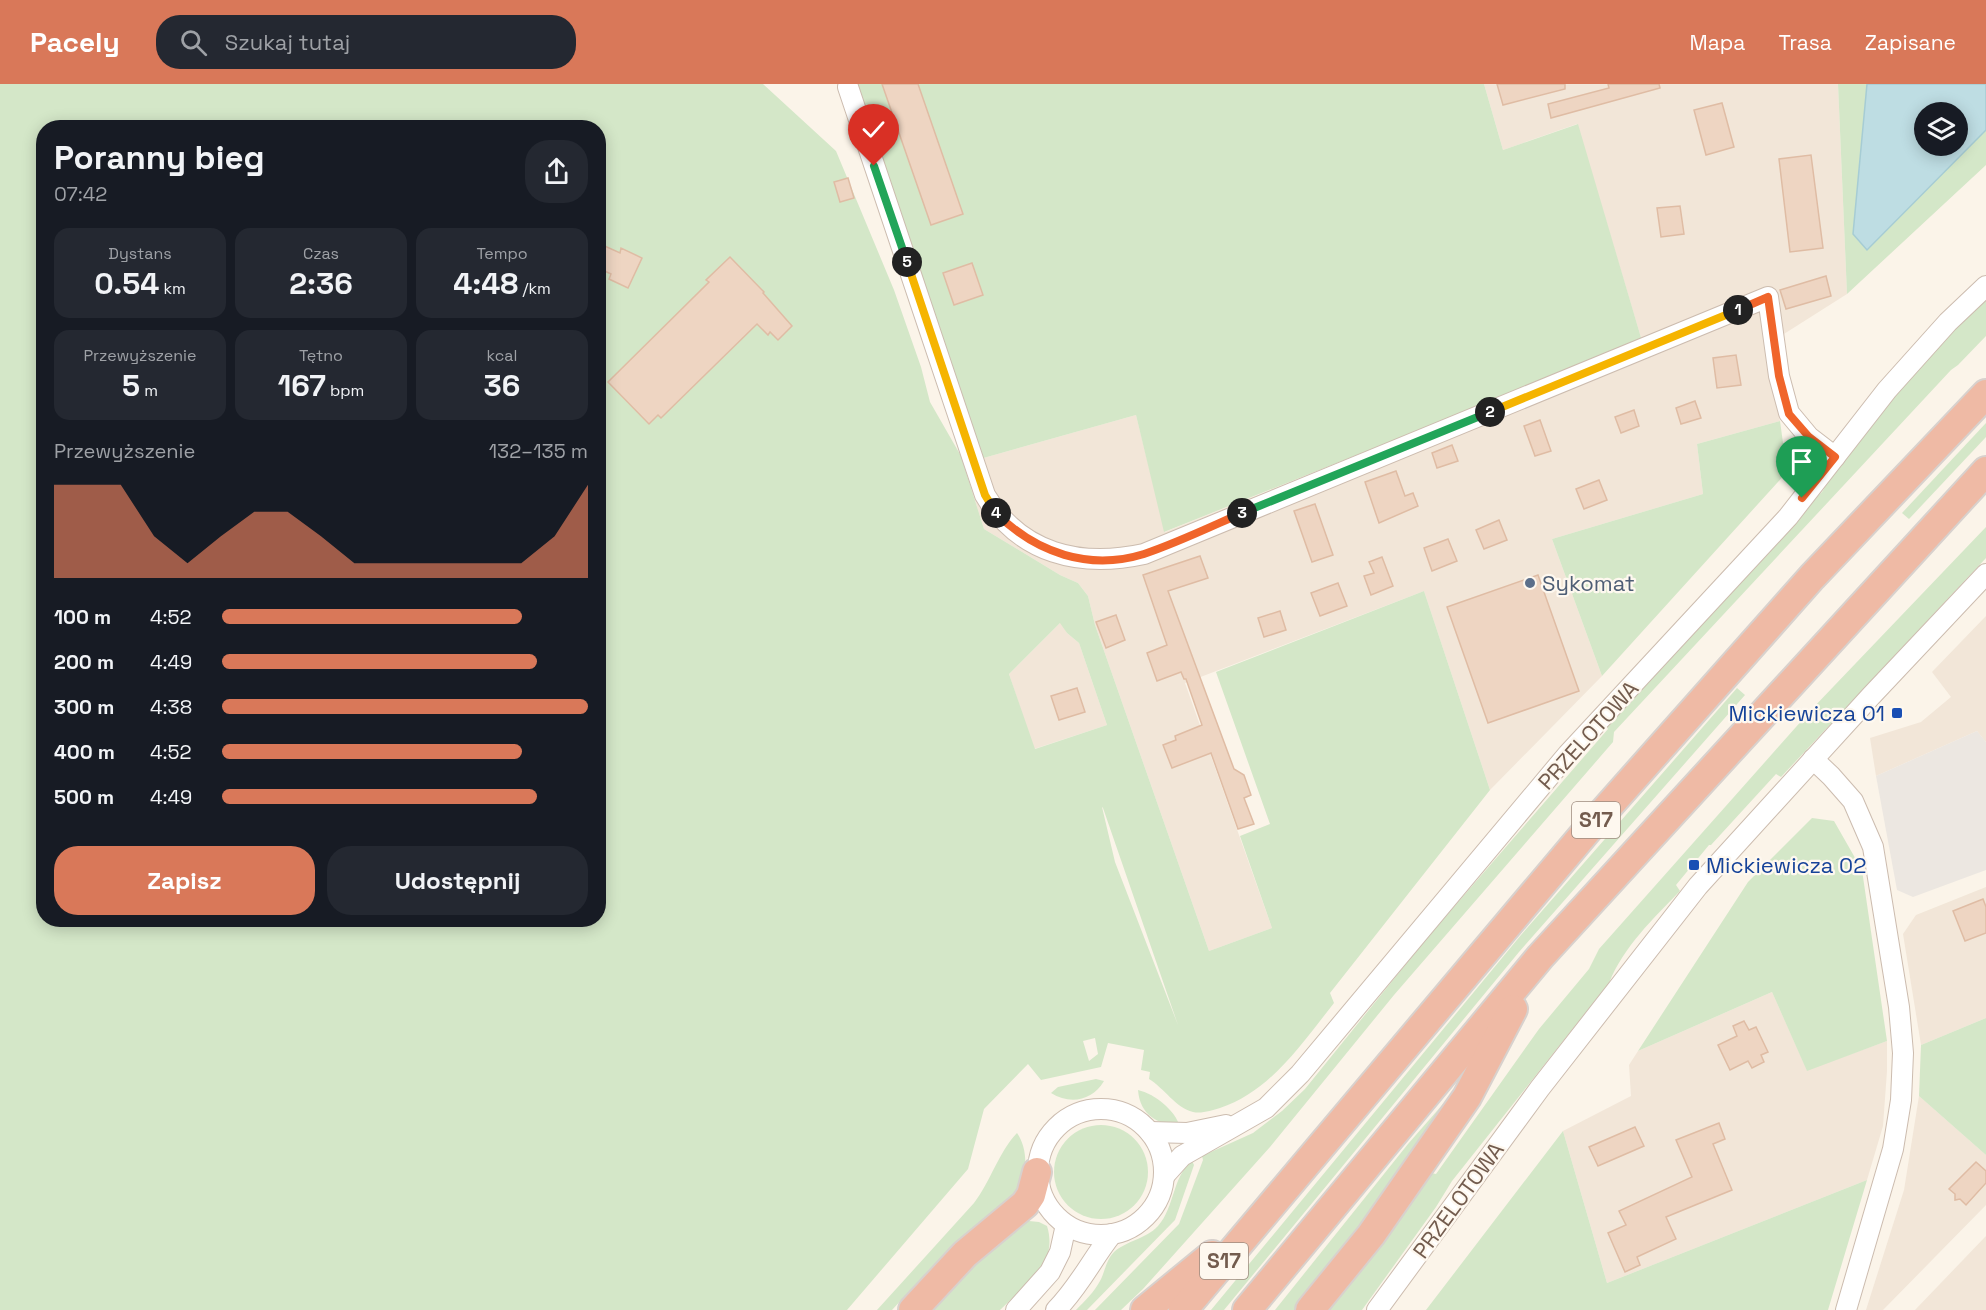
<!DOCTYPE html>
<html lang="pl">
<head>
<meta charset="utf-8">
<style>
	:root { --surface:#171b24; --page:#242831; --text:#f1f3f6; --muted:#9ea1a6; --accent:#d97859 }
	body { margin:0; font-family:"Space Grotesk",sans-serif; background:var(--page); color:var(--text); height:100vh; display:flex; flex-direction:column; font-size:22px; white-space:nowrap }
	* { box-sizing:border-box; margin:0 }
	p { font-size:20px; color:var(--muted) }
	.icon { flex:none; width:33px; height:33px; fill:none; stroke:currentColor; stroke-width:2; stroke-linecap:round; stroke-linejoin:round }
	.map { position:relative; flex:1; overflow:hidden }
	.panel { position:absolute; left:36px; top:36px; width:570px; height:807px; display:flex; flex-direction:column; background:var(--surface); border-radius:24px; box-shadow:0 3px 15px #0003 }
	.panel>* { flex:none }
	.controls { position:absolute; left:1914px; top:18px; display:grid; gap:12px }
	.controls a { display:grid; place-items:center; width:54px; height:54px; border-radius:50%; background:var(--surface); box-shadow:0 3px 15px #0003; font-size:30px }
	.pin { position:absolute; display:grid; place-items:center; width:51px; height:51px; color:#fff; margin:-62px -26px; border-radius:50% 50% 50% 0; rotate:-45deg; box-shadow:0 0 6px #0007 }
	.pin .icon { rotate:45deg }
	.km { position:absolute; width:30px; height:30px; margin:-15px; border-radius:50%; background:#222; color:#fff; font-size:16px; line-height:30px; text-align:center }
	.round { display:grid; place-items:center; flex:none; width:63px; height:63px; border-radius:24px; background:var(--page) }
	.overview { display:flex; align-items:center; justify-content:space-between; height:102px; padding:0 18px }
	h1 { font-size:33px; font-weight:600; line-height:45px }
	.figures { display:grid; grid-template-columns:repeat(3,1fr); gap:9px; height:102px; padding:6px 18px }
	.figures div { display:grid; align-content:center; border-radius:15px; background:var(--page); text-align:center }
	.figures b { font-size:30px; font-weight:600 }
	.figures small { font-size:16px; font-weight:400 }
	.figures p { font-size:16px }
	.chart { height:168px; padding:12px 18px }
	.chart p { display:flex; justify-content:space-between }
	.chart svg { width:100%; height:108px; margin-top:6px; fill:var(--accent); opacity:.7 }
	.cta { display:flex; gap:12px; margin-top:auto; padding:12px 18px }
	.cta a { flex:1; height:69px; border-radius:24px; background:var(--accent); color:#fff; font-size:24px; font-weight:600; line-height:69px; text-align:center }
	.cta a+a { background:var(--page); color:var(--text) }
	ul { padding:0 18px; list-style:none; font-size:20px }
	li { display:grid; grid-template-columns:96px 72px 1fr; align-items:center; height:45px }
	li i { height:15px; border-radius:8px; background:var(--accent) }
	header { display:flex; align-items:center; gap:36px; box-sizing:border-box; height:84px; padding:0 30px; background:var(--accent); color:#fff }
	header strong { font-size:28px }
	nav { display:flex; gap:33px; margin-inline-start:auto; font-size:21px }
	.search { width:420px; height:54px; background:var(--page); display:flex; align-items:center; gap:15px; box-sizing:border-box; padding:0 21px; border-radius:24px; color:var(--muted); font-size:22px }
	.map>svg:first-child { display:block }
	.residential { fill:#f2e6d8 }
	.industrial { fill:#ece7e1 }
	.green { fill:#d4e7c8; fill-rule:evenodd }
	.water { fill:#bedde3; stroke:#a6ccd4; stroke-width:1.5; fill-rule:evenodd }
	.building { fill:#eed5c2; stroke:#dfbca4; stroke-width:1.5 }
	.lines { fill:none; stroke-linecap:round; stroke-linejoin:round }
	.minor-casing { stroke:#ccbcaf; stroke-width:22 }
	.highway-casing { stroke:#d8d1cd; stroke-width:32 }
	.minor { stroke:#fff; stroke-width:20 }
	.highway { stroke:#efbaa5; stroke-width:28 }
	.split-1-casing { stroke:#fff; stroke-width:12 }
	.split-2-casing { stroke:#fff; stroke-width:12 }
	.split-3-casing { stroke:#fff; stroke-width:12 }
	.split-4-casing { stroke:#fff; stroke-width:12 }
	.split-5-casing { stroke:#fff; stroke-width:12 }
	.split-6-casing { stroke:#fff; stroke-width:12 }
	.split-1 { stroke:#f0652b; stroke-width:8 }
	.split-2 { stroke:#f5b400; stroke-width:8 }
	.split-3 { stroke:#22a559; stroke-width:8 }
	.split-4 { stroke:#f0652b; stroke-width:8 }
	.split-5 { stroke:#f5b400; stroke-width:8 }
	.split-6 { stroke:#22a559; stroke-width:8 }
	.service-dot { fill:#5c6f8a; stroke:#fef8ef; stroke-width:2 }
	.transit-dot { fill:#1a4fb4; stroke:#fef8ef; stroke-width:2 }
	.labels { text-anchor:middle; stroke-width:4.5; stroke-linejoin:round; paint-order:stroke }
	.shield { fill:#fef8ef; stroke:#9d8b7e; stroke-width:1.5 }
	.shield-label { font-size:21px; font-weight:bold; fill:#735c4e }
	.service-label { font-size:22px; fill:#4e5e75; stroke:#fef8ef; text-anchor:start }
	.transit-label { font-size:22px; fill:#164399; stroke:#fef8ef; text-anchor:end }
	.street-label { font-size:22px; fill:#735c4e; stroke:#fef8ef }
</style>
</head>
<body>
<header>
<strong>Pacely</strong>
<div class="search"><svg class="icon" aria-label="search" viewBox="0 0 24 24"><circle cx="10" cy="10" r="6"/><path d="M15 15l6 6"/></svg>Szukaj tutaj</div>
<nav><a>Mapa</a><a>Trasa</a><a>Zapisane</a></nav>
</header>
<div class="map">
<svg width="1986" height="1226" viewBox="0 0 1986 1226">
	<rect width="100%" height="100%" fill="#fbf4e9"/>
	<g class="residential">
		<polygon points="1484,0 1838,0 1847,210 1765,262 1780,337 1697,360 1703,410 1552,455 1602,592 1490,706 1424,507 1185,599 1272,844 1209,867 1095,541 1088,512 1078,499 1060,491 984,445 961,372 980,375 1136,331 1165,448 1642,257 1577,40 1503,66"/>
		<polygon points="1986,532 1986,658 1977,647 1876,692 1870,654 1921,638 1951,613 1932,588"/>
		<polygon points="1061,538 1067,549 1079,559 1107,641 1034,665 1009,590"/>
		<polygon points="1986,803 1986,934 1921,961 1903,850 1916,831"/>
		<polygon points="1772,908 1807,986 1887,957 1887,987 1883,1042 1867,1096 1607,1199 1563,1047 1631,1012 1629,981 1638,967"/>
		<polygon points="1919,1012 1986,1071 1986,1121 1883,1226 1866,1226 1904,1106"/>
		<polygon points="1986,1152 1986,1226 1915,1226"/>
	</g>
	<polygon class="industrial" points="1977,647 1986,658 1986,786 1913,813 1897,806 1876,692"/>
	<g class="green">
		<path d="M0,0H763L836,67L894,206L921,283L930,318L961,372L984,445L1060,491L1078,499L1088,512L1095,541L1209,867L1272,844L1240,752L1270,740L1216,588L1424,507L1490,706L1330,909L1334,919C1303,958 1270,1008 1220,1024C1212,1026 1202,1030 1193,1028C1176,1024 1164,1004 1149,995L1150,988L1141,986L1144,966L1108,959L1101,983L1041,996L1028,980L984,1025L968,1085L847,1226H0ZM44,44H598V836H44ZM1060,539L1067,549L1079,559L1107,641L1035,665L1009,590ZM1102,723L1103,724L1178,941L1115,778ZM1095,954L1098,970L1089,977L1083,957Z"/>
		<polygon points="855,0 1484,0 1503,66 1578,40 1642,257 1164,448 1136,331 980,375"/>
		<polygon points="1838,0 1867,0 1853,149 1867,165 1986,46 1986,81 1847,210"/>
		<polygon points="1986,214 1986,252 1958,281 1951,286 1614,648 1613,658 1394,911 1270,1063 1143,1205 1121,1226 1095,1226 1179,1140 1203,1076 1202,1072 1253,1049 1282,1027 1305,1005 1427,854 1608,645 1606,642 1811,418 1822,408 1828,398 1890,316 1927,273"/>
		<polygon points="1780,337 1787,388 1602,592 1552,455 1703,410 1697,360"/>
		<polygon points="1986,339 1986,353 1909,435 1902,429"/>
		<path d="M1986,443V474L1781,693L1776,690L1711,761H1709L1676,801L1680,807C1653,835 1624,862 1609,899L1452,1097L1436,1123L1362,1226H1328L1431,1089L1436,1090L1539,945L1589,885L1599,865L1812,625Z"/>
		<polygon points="1737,604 1745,611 1519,868 1224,1226 1211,1226 1521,851"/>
		<polygon points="1812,734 1834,737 1862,786 1887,957 1807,987 1772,908 1638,967 1748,798"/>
		<polygon points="1986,934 1986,1071 1919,1012 1921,961"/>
		<path d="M1096,995L1104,997C1092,1017 1070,1021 1051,1009L1058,1003Z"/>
		<polygon points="1457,1004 1337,1174 1295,1226 1275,1226 1408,1060"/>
		<path d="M1138,1006C1155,1010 1175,1026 1180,1043C1157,1040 1140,1031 1138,1006Z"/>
		<circle cx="1101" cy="1088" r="47"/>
		<polygon points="1563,1047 1607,1199 1867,1096 1828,1226 1426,1226"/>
		<path d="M1017,1049C1030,1068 1028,1099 1009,1114L1011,1117L919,1201L916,1200L892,1226H877L974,1119C991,1097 998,1069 1017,1049Z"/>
		<path d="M1192,1077L1194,1081L1175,1136L1087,1226H1076C1085,1217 1094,1208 1100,1197C1105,1188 1106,1176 1114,1168C1126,1157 1146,1155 1158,1142C1175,1123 1172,1093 1192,1077Z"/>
		<path d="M1029,1137L1039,1138L1047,1142C1059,1181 1025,1201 1000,1226H930C953,1201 997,1143 1029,1137Z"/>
	</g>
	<path class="water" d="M1867,0H1986V46L1867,166L1853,150ZM1924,28H1958V62H1924Z"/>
	<g class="building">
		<polygon points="882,0 918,0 963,130 931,141"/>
		<polygon points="1497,0 1565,0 1565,5 1503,21"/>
		<polygon points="1608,0 1659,0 1660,4 1551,34 1548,20 1609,4"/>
		<polygon points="1722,19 1734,63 1706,71 1694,26"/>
		<polygon points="1811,71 1823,164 1790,168 1779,75"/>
		<polygon points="848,94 854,114 840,118 834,98"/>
		<polygon points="1680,122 1684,150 1661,153 1657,124"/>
		<polygon points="598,159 620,169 621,164 642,174 628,204 609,195 611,190 598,184"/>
		<polygon points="730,173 764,208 763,209 792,242 778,256 770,248 768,251 757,240 661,334 658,331 649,340 608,298 709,198 706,196"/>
		<polygon points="972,179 983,211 954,221 943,189"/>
		<polygon points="1826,192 1831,212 1786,225 1780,206"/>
		<polygon points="1736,271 1741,301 1717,304 1713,274"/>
		<polygon points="1695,317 1701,334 1681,340 1676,324"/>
		<polygon points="1634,326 1639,342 1621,349 1615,333"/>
		<polygon points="1540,336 1551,367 1535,372 1524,342"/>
		<polygon points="1452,361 1458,377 1437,384 1432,369"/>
		<polygon points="1396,387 1405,412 1413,409 1418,422 1379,439 1365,398"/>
		<polygon points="1599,396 1607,416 1584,425 1576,405"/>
		<polygon points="1315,420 1333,471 1312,478 1294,427"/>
		<polygon points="1499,436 1507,456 1484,465 1476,446"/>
		<polygon points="1448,455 1457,477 1432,487 1424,464"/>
		<polygon points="1200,472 1208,494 1168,507 1234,685 1244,691 1251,711 1244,714 1254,740 1238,745 1211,669 1172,684 1163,661 1176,656 1175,652 1202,641 1186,595 1184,595 1181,588 1157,597 1147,569 1167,561 1143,491"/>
		<polygon points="1382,473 1393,502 1371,511 1364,492 1374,489 1369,478"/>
		<polygon points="1538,491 1579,607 1488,639 1447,523"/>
		<polygon points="1338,499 1347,522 1320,532 1311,509"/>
		<polygon points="1280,527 1286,546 1264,553 1258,534"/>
		<polygon points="1116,531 1125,556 1106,564 1096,538"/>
		<polygon points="1077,604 1085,628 1059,636 1051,612"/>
		<polygon points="1983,815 1986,823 1986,849 1965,857 1953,827"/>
		<polygon points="1744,937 1749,946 1756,943 1768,968 1761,971 1764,978 1752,984 1748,977 1730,986 1718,961 1737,952 1733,942"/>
		<polygon points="1719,1039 1725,1055 1713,1060 1732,1106 1666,1133 1676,1155 1637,1173 1640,1181 1625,1188 1608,1149 1626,1141 1619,1127 1692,1093 1676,1056"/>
		<polygon points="1635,1043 1644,1062 1598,1082 1589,1063"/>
		<polygon points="1976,1078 1986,1087 1986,1099 1966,1121 1960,1115 1955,1116 1955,1110 1949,1105"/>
	</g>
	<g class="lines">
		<g class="minor-casing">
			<g id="minor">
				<path d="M848,3L985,411C1020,470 1080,484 1144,470L1768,213L1779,292L1789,329L1809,353L1835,373"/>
				<polyline points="1813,675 1831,692 1853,717 1873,763 1899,923 1903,969 1901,1016 1893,1065 1846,1226"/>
				<circle cx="1101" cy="1088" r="63"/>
				<polyline points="1150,1048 1187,1049 1226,1041"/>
				<polyline points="1164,1092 1182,1072 1266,1024 1300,990 1568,670 1788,433 1887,306 1948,238 1986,202"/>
				<polyline points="1016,1226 1050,1188 1060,1168 1066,1141"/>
				<path d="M1056,1226C1079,1203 1092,1175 1112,1150"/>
				<polyline points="1377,1226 1540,1004 1698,802 1871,612 1986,490"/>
			</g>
		</g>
		<g class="highway-casing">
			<g id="highway">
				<polyline points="913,1226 965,1170 1025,1120 1031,1111 1037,1088"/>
				<polyline points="1145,1226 1212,1171"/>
				<polyline points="1183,1226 1590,743 1812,493 1986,310"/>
				<polyline points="1247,1226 1540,873 1986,387"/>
				<polyline points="1310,1226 1371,1151 1467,1013 1513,925"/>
			</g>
		</g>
		<use href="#minor" class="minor"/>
		<use href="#highway" class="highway"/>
	</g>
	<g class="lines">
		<g class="split-1-casing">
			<polyline id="split-1" points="1738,226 1768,213 1779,292 1789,330 1809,353 1835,373 1802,414"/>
		</g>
		<g class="split-2-casing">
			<polyline id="split-2" points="1490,328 1738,226"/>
		</g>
		<g class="split-3-casing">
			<polyline id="split-3" points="1242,429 1490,328"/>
		</g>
		<g class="split-4-casing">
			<path id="split-4" d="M996,429C1036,469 1089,487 1144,470C1177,459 1210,443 1242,429"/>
		</g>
		<g class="split-5-casing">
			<polyline id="split-5" points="907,178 985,411 996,429"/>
		</g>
		<g class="split-6-casing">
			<polyline id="split-6" points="874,82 907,178"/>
		</g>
		<use href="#split-1" class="split-1"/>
		<use href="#split-2" class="split-2"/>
		<use href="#split-3" class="split-3"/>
		<use href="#split-4" class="split-4"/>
		<use href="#split-5" class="split-5"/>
		<use href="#split-6" class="split-6"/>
	</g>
	<circle class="service-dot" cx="1530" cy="499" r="6"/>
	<g class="transit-dot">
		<rect x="1891" y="623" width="12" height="12" rx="3"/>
		<rect x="1688" y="775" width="12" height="12" rx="3"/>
	</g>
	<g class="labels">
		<g class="shield">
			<rect x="1572" y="718" width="48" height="36" rx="4.5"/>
			<rect x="1200" y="1159" width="48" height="36" rx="4.5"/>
		</g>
		<g class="shield-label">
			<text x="1596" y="743">S17</text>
			<text x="1224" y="1184">S17</text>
		</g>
		<g class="service-label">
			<text x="1542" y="507">Sykomat</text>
		</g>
		<g class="transit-label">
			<text x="1885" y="637">Mickiewicza 01</text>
			<text x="1706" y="789" text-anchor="start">Mickiewicza 02</text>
		</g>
		<g class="street-label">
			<text transform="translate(1588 651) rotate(-48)" y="8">PRZELOTOWA</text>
			<text transform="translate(1458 1116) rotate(-54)" y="8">PRZELOTOWA</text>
		</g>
	</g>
</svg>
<div class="controls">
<a><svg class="icon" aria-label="layers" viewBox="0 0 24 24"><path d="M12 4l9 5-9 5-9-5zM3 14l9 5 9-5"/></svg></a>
</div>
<div class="pin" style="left:1802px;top:414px;background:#1e9e55"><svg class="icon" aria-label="arrive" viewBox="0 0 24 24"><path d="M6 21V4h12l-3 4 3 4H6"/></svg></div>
<div class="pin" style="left:874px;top:82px;background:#d93025"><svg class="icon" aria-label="check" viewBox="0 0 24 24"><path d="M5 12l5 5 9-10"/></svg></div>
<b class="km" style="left:1738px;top:226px">1</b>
<b class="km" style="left:1490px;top:328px">2</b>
<b class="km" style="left:1242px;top:429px">3</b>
<b class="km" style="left:996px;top:429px">4</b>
<b class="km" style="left:907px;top:178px">5</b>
<section class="panel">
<div class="overview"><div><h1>Poranny bieg</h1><p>07:42</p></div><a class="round"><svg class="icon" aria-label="share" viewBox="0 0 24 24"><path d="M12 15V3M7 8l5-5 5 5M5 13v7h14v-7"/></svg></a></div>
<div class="figures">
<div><p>Dystans</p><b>0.54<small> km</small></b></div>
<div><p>Czas</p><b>2:36</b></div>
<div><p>Tempo</p><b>4:48<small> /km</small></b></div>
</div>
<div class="figures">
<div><p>Przewyższenie</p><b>5<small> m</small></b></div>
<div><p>Tętno</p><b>167<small> bpm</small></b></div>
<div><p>kcal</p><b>36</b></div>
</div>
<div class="chart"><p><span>Przewyższenie</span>132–135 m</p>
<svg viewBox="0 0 160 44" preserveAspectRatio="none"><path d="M0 44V6L10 6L20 6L30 27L40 38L50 27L60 17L70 17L80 27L90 38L100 38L110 38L120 38L130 38L140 38L150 27L160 6V44z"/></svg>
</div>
<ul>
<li><b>100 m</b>4:52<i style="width:82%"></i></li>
<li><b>200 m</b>4:49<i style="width:86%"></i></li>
<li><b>300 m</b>4:38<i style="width:100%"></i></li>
<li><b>400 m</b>4:52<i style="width:82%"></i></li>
<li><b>500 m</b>4:49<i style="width:86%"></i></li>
</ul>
<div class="cta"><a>Zapisz</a><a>Udostępnij</a></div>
</section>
</div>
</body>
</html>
